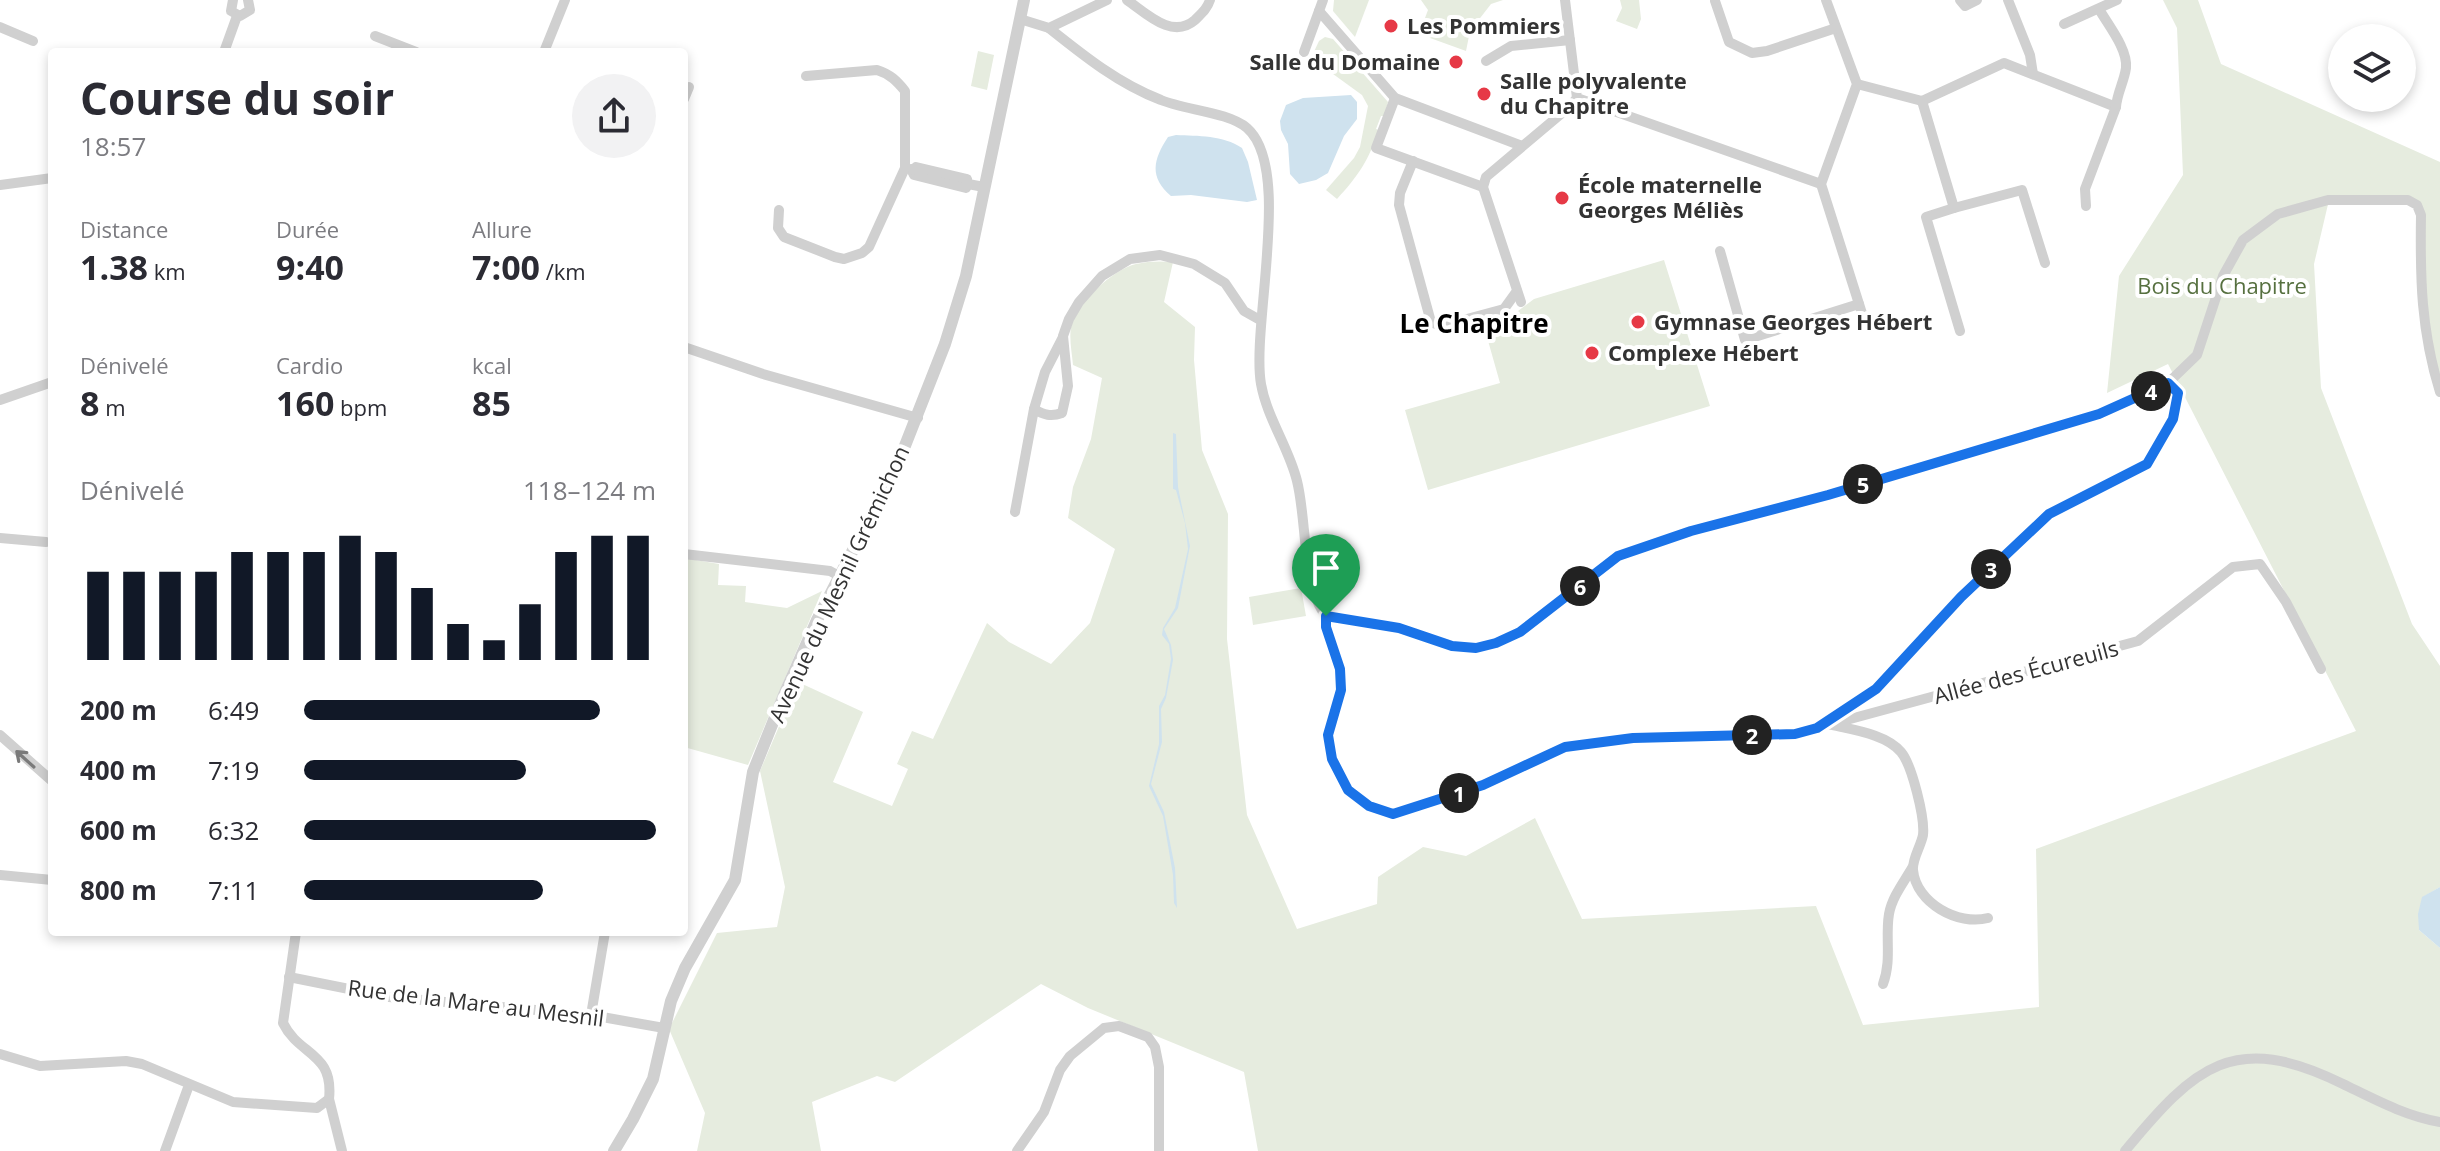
<!DOCTYPE html>
<html lang="fr">
<head>
<meta charset="utf-8">
<style>
	:root { --surface:#fff; --page:#f2f2f3; --text:#2b2b33; --muted:#7c7c81; --accent:#111827 }
	body { margin:0; font-family:"Open Sans",sans-serif; background:var(--page); color:var(--text); height:100vh; display:flex; flex-direction:column; font-size:30px; white-space:nowrap }
	* { box-sizing:border-box; margin:0 }
	p { font-size:26px; color:var(--muted) }
	.icon { flex:none; width:44px; height:44px; fill:none; stroke:currentColor; stroke-width:2; stroke-linecap:round; stroke-linejoin:round }
	.map { position:relative; flex:1; overflow:hidden }
	.sheet { position:absolute; left:48px; top:48px; width:640px; height:888px; display:flex; flex-direction:column; background:var(--surface); border-radius:8px; box-shadow:0 4px 12px #0003 }
	.sheet>* { flex:none }
	.tools { position:absolute; left:2328px; top:24px; display:grid; gap:16px }
	.tools a { display:grid; place-items:center; width:88px; height:88px; border-radius:50%; background:var(--surface); box-shadow:0 4px 12px #0003; font-size:40px }
	.pin { position:absolute; display:grid; place-items:center; width:68px; height:68px; color:#fff; margin:-82px -34px; border-radius:50% 50% 50% 0; rotate:-45deg; box-shadow:0 0 8px #0007 }
	.pin .icon { rotate:45deg }
	.km { position:absolute; width:40px; height:40px; margin:-20px; border-radius:50%; background:#222; color:#fff; font-size:22px; line-height:40px; text-align:center }
	.round { display:grid; place-items:center; flex:none; width:84px; height:84px; border-radius:42px; background:var(--page) }
	.head { display:flex; align-items:center; justify-content:space-between; height:136px; padding:0 32px }
	h1 { font-size:44px; font-weight:700; line-height:60px }
	.stats { display:grid; grid-template-columns:repeat(3,1fr); gap:12px; height:136px; padding:8px 32px }
	.stats div { display:grid; align-content:center }
	.stats b { font-size:34px; font-weight:700 }
	.stats small { font-size:22px; font-weight:400 }
	.stats p { font-size:22px }
	.chart { height:224px; padding:16px 32px }
	.chart p { display:flex; justify-content:space-between }
	.chart svg { width:100%; height:144px; margin-top:8px; stroke:var(--accent); stroke-width:6 }
	ul { padding:0 32px; list-style:none; font-size:26px }
	li { display:grid; grid-template-columns:128px 96px 1fr; align-items:center; height:60px }
	li i { height:20px; border-radius:10px; background:var(--accent) }
	.map>svg:first-child { display:block }
	.green { fill:#e6ecdf }
	.water { fill:#cfe2ee }
	.lines { fill:none; stroke-linecap:round; stroke-linejoin:round }
	.minor { stroke:#d0d0d0; stroke-width:10 }
	.tertiary { stroke:#d0d0d0; stroke-width:12 }
	.oneway { stroke:#7a7a7a }
	.route-casing { stroke:#fff; stroke-width:16 }
	.route { stroke:#1a73e8; stroke-width:10 }
	.poi-dot { fill:#e63946; stroke:#fff; stroke-width:3 }
	.labels { text-anchor:middle; stroke-width:8; stroke-linejoin:round; paint-order:stroke }
	.poi-label { font-size:22px; font-weight:bold; fill:#333; stroke:#fff; text-anchor:start }
	.park-label { font-size:22px; fill:#56703f; stroke:#fff }
	.street-label { font-size:22px; fill:#333; stroke:#fff }
	.quarter-label { font-size:26px; font-weight:bold; fill:#000; stroke:#fff }
</style>
</head>
<body>
<div class="map">
<svg width="2440" height="1151" viewBox="0 0 2440 1151">
	<rect width="100%" height="100%" fill="#fff"/>
	<g class="green">
		<polygon points="1334,0 1369,0 1355,37 1333,11"/>
		<polygon points="1421,0 1503,0 1491,4 1470,31 1466,51 1419,34 1428,10"/>
		<polygon points="1620,0 1639,0 1641,19 1637,29 1616,21 1622,8"/>
		<path d="M2163,0H2198L2221,64L2440,162V392L2434,372L2417,205L2329,200L2314,264L2321,388L2412,624L2440,666V887L2423,897L2419,930L2440,948V1151H1258L1244,1072L1088,1008L1041,984L895,1082L877,1076L812,1102L821,1151H697L705,1113L669,1029L717,933L777,927L785,887L760,771L798,682L863,712L833,782L892,806L908,769L897,764L912,731L933,739L987,623L1009,642L1051,664L1090,623L1115,549L1068,518L1073,487L1091,439L1102,378L1073,365C1072,353 1069,339 1071,327C1076,304 1113,269 1136,264C1148,261 1161,261 1173,262L1164,302L1195,327L1194,360L1202,450L1228,514L1227,639L1247,815L1297,929L1377,904L1378,877L1423,847L1466,856L1535,818L1582,919L1816,906L1863,1025L2039,1007L2036,849L2356,731L2168,364L2107,393L2119,276L2183,175L2177,28Z"/>
		<path d="M1325,37L1333,39L1388,102L1384,116H1381L1376,129L1379,130C1368,161 1359,175 1337,199L1326,190L1354,158L1360,147L1368,106L1362,95L1311,58L1319,41Z"/>
		<polygon points="978,51 994,55 987,90 971,86"/>
		<polygon points="1664,260 1710,406 1428,490 1405,410 1500,383 1483,323 1514,314 1534,299"/>
		<polygon points="684,558 719,564 718,585 746,586 745,602 787,608 822,591 748,765 684,747"/>
		<polygon points="1301,588 1306,616 1253,625 1249,597"/>
	</g>
	<g class="water">
		<polygon points="1351,95 1357,102 1357,119 1344,136 1328,173 1316,180 1299,184 1290,174 1288,144 1281,130 1280,121 1286,105 1303,98"/>
		<path d="M1176,135C1198,136 1223,135 1242,148L1248,162L1257,200L1247,202L1191,195L1171,196C1149,177 1153,160 1168,137Z"/>
		<polygon points="1173,433 1176,434 1178,487 1190,546 1178,608 1164,629 1171,645 1173,660 1166,698 1161,709 1162,742 1151,784 1164,812 1175,868 1177,908 1174,903 1173,875 1163,816 1149,786 1159,744 1159,706 1165,695 1171,659 1169,644 1162,635 1163,628 1175,608 1188,549 1185,523 1176,490 1173,489"/>
		<polygon points="2440,887 2440,948 2419,930 2418,914 2422,897"/>
	</g>
	<g class="lines">
		<g class="minor">
			<polyline points="233,0 231,11 240,16 250,10 248,0"/>
			<path d="M1127,0C1146,13 1172,40 1195,20C1202,13 1207,9 1210,0"/>
			<polyline points="1323,0 1319,11 1395,98 1522,146"/>
			<polyline points="1565,0 1577,98 1821,184"/>
			<polyline points="1826,0 1857,84 1821,184 1866,326"/>
			<polyline points="1960,0 1965,6 1977,0"/>
			<polyline points="2008,0 2030,55 2033,74"/>
			<polyline points="1715,1 1729,42 1752,53 1767,51 1836,28"/>
			<polyline points="1020,19 1049,28 1107,0"/>
			<polyline points="2064,24 2117,0"/>
			<polyline points="0,27 33,41"/>
			<path d="M1049,28C1084,56 1119,84 1161,100C1185,110 1228,112 1247,128C1293,168 1251,326 1261,384C1267,418 1289,448 1297,481C1307,520 1302,587 1326,616V627L1340,669L1341,690L1328,735L1332,759L1348,790L1369,806L1393,814L1483,785L1565,747L1633,738L1795,734L1817,728L1876,689L1961,597L2049,514L2147,464L2173,419L2178,393L2168,383"/>
			<polyline points="375,36 416,52"/>
			<polyline points="224,52 237,16"/>
			<polyline points="544,52 565,0"/>
			<polyline points="1304,52 1319,11"/>
			<polyline points="1486,61 1511,46 1570,40"/>
			<polyline points="1857,84 1922,101 2004,63 2116,107"/>
			<polyline points="1395,98 1376,148 1483,187"/>
			<polyline points="684,99 689,87"/>
			<polyline points="1922,101 1954,208 2022,190 2045,263"/>
			<polyline points="1413,161 1400,193 1399,205 1431,322 1441,326 1504,309 1517,291"/>
			<polyline points="911,169 914,175 966,188 968,184"/>
			<polyline points="913,170 916,167 967,179 968,184 984,187"/>
			<polyline points="0,185 52,178"/>
			<path d="M2086,206L2085,189L2116,107C2117,93 2124,82 2126,68C2128,49 2108,25 2099,9"/>
			<polyline points="1954,208 1926,217 1960,331"/>
			<path d="M779,210L778,228L784,237L835,257L844,259L862,253L869,247L905,168V91C897,81 890,74 877,70L806,76"/>
			<polyline points="1720,251 1745,340 1859,304"/>
			<polyline points="1521,302 1483,187 1486,177 1568,108 1577,98"/>
			<polyline points="684,347 763,374 918,418"/>
			<polyline points="0,400 52,382"/>
			<polyline points="1034,409 1045,372 1063,337"/>
			<path d="M1015,512L1034,409C1044,415 1051,417 1062,413L1068,386L1063,336L1069,319L1079,302L1102,276L1130,259L1160,255L1194,264L1225,283L1244,311L1260,320"/>
			<polyline points="0,538 46,542"/>
			<polyline points="684,554 830,571 839,576"/>
			<path d="M1326,616L1399,628L1452,646L1476,648L1496,643L1520,632L1618,556L1691,531L1828,495L2099,414L2168,383L2197,355L2223,276L2243,240L2278,214L2328,200H2408L2417,205L2421,215C2420,278 2421,331 2440,392"/>
			<polyline points="1828,725 2138,641 2233,567 2260,564 2286,602 2321,669"/>
			<path d="M1832,725C1853,730 1886,734 1901,752C1912,765 1925,818 1923,835C1921,846 1912,859 1913,870C1916,903 1958,926 1988,918"/>
			<polyline points="0,735 52,781"/>
			<polyline points="0,875 52,880"/>
			<polyline points="289,977 389,997 591,1015 664,1028"/>
			<path d="M1883,984C1892,960 1885,937 1889,914C1892,897 1904,882 1912,868"/>
			<polyline points="591,1015 605,932"/>
			<path d="M0,1054L40,1066L126,1061L142,1064L233,1102L317,1108L329,1099C334,1052 299,1056 283,1023L296,932"/>
			<polyline points="329,1099 342,1151"/>
			<polyline points="165,1151 189,1085"/>
			<polyline points="1017,1151 1044,1112 1060,1070 1070,1056 1104,1028 1119,1026 1148,1037 1155,1047 1159,1067 1159,1151"/>
			<path d="M2125,1151C2195,1066 2234,1030 2343,1084C2374,1099 2405,1116 2440,1122"/>
		</g>
		<polyline class="tertiary" points="614,1151 633,1119 653,1079 671,1001 685,968 735,880 753,772 784,695 817,620 899,461 945,344 966,276 1024,0"/>
	</g>
	<defs><path id="oneway-shaft" d="M-6 0H5M1.5-3L5.5 0L1.5 3" fill="none" stroke-width="1.6" stroke-linecap="round" stroke-linejoin="round" transform="scale(2)"/></defs>
	<use class="oneway" href="#oneway-shaft" transform="translate(25 759) rotate(-138)"/>
	<g class="lines">
		<g class="route-casing">
			<polygon id="route" points="2168,383 2178,393 2173,419 2147,464 2049,514 1961,597 1876,689 1817,728 1795,734 1633,738 1565,747 1483,785 1393,814 1369,806 1348,790 1332,759 1328,735 1341,690 1340,669 1326,627 1326,616 1399,628 1452,646 1476,648 1496,643 1520,632 1618,556 1691,531 1828,495 2099,414"/>
		</g>
		<use href="#route" class="route"/>
	</g>
	<g class="poi-dot">
		<circle cx="1391" cy="26" r="8"/>
		<circle cx="1456" cy="62" r="8"/>
		<circle cx="1484" cy="94" r="8"/>
		<circle cx="1562" cy="198" r="8"/>
		<circle cx="1638" cy="322" r="8"/>
		<circle cx="1592" cy="353" r="8"/>
	</g>
	<g class="labels">
		<g class="poi-label">
			<text x="1407" y="34">Les Pommiers</text>
			<text x="1440" y="70" text-anchor="end">Salle du Domaine</text>
			<text x="1500" y="89">Salle polyvalente<tspan x="1500" dy="25">du Chapitre</tspan></text>
			<text x="1578" y="193">École maternelle<tspan x="1578" dy="25">Georges Méliès</tspan></text>
			<text x="1654" y="330">Gymnase Georges Hébert</text>
			<text x="1608" y="361">Complexe Hébert</text>
		</g>
		<g class="park-label">
			<text x="2222" y="294">Bois du Chapitre</text>
		</g>
		<g class="street-label">
			<text transform="translate(839 584) rotate(-65)" y="8">Avenue du Mesnil Grémichon</text>
			<text transform="translate(2026 672) rotate(-15)" y="8">Allée des Écureuils</text>
			<text transform="translate(476 1003) rotate(7)" y="8">Rue de la Mare au Mesnil</text>
		</g>
		<g class="quarter-label">
			<text x="1474" y="333">Le Chapitre</text>
		</g>
	</g>
</svg>
<div class="tools">
<a><svg class="icon" aria-label="layers" viewBox="0 0 24 24"><path d="M12 4l9 5-9 5-9-5zM3 14l9 5 9-5"/></svg></a>
</div>
<div class="pin" style="left:1326px;top:616px;background:#1e9e55"><svg class="icon" aria-label="arrive" viewBox="0 0 24 24"><path d="M6 21V4h12l-3 4 3 4H6"/></svg></div>
<b class="km" style="left:1459px;top:793px">1</b>
<b class="km" style="left:1752px;top:735px">2</b>
<b class="km" style="left:1991px;top:569px">3</b>
<b class="km" style="left:2151px;top:391px">4</b>
<b class="km" style="left:1863px;top:484px">5</b>
<b class="km" style="left:1580px;top:586px">6</b>
<section class="sheet">
<div class="head"><div><h1>Course du soir</h1><p>18:57</p></div><a class="round"><svg class="icon" aria-label="share" viewBox="0 0 24 24"><path d="M12 15V3M7 8l5-5 5 5M5 13v7h14v-7"/></svg></a></div>
<div class="stats">
<div><p>Distance</p><b>1.38<small> km</small></b></div>
<div><p>Durée</p><b>9:40</b></div>
<div><p>Allure</p><b>7:00<small> /km</small></b></div>
</div>
<div class="stats">
<div><p>Dénivelé</p><b>8<small> m</small></b></div>
<div><p>Cardio</p><b>160<small> bpm</small></b></div>
<div><p>kcal</p><b>85</b></div>
</div>
<div class="chart"><p><span>Dénivelé</span>118–124 m</p>
<svg viewBox="0 0 160 44" preserveAspectRatio="none"><path d="M5 44V17M15 44V17M25 44V17M35 44V17M45 44V11M55 44V11M65 44V11M75 44V6M85 44V11M95 44V22M105 44V33M115 44V38M125 44V27M135 44V11M145 44V6M155 44V6"/></svg>
</div>
<ul>
<li><b>200 m</b>6:49<i style="width:84%"></i></li>
<li><b>400 m</b>7:19<i style="width:63%"></i></li>
<li><b>600 m</b>6:32<i style="width:100%"></i></li>
<li><b>800 m</b>7:11<i style="width:68%"></i></li>
</ul>
</section>
</div>
</body>
</html>
